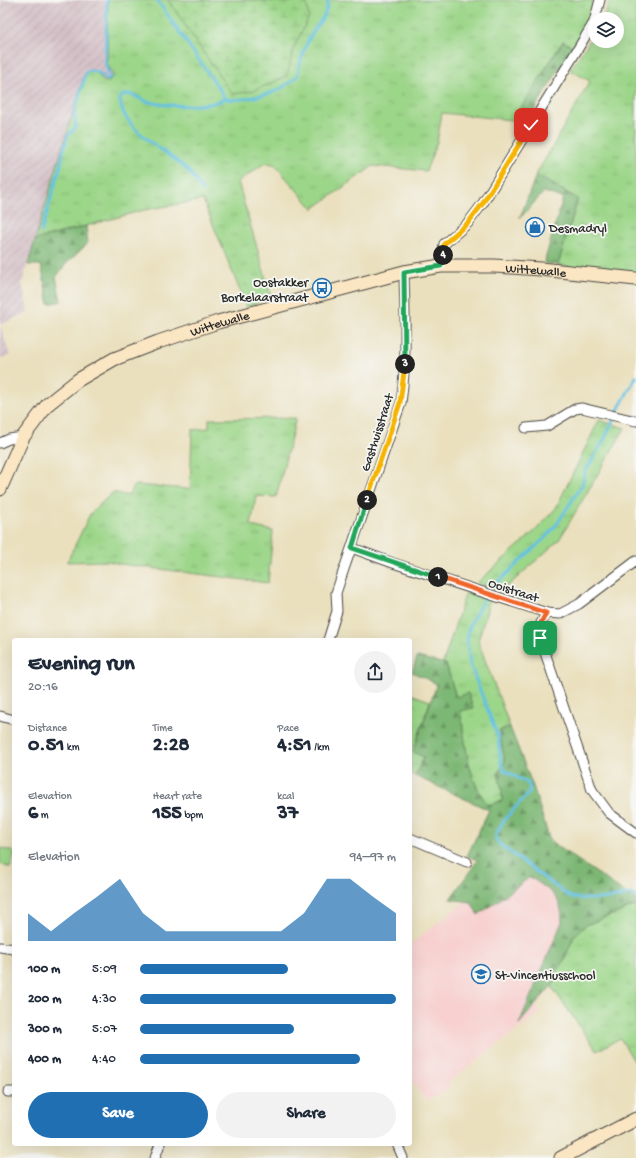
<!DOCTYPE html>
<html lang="en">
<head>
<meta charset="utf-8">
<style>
	:root { --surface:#fff; --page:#f2f2f3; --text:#1f2937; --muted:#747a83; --accent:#1f6fb2 }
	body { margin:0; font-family:"Gochi Hand",sans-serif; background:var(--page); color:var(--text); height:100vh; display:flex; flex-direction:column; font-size:15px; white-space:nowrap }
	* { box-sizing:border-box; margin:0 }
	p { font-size:13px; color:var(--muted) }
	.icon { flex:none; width:22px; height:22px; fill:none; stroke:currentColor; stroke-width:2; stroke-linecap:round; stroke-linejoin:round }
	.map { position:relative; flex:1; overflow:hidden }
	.panel { position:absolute; left:12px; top:638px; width:400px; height:508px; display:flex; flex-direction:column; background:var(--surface); border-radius:4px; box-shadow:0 4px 16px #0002 }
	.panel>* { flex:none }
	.fabs { position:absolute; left:588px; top:12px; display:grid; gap:8px }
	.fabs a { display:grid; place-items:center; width:36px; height:36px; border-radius:50%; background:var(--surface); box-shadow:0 4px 16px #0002; font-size:20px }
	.pin { position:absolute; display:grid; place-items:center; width:34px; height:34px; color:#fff; margin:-17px; border-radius:8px; box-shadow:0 2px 6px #0006 }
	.km { position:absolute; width:20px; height:20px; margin:-10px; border-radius:50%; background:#222; color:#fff; font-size:11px; line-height:20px; text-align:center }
	.round { display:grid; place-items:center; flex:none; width:42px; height:42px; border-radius:21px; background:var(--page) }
	.summary { display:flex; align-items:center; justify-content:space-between; height:68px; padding:0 16px }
	h1 { font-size:22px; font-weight:700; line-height:30px }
	.figures { display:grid; grid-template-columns:repeat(3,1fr); gap:6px; height:68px; padding:4px 16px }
	.figures div { display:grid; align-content:center }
	.figures b { font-size:20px; font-weight:700 }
	.figures small { font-size:11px; font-weight:400 }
	.figures p { font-size:11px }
	.chart { height:112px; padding:8px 16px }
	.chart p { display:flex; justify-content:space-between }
	.chart svg { width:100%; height:72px; margin-top:4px; fill:var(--accent); opacity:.7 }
	.action { display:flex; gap:8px; margin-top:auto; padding:8px 16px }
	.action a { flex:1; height:46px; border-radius:24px; background:var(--accent); color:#fff; font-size:16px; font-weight:700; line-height:46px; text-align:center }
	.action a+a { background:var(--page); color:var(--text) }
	ul { padding:0 16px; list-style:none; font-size:13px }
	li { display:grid; grid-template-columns:64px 48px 1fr; align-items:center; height:30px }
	li i { height:10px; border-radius:5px; background:var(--accent) }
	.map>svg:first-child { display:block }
	.built { fill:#f7d0cf }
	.industrial { fill:url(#industrial-furrows) }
	.grass { fill:url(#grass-tufts); stroke:#64805a }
	.forest { fill:url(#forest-firs); stroke:#547150 }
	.wetland { fill:url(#wetland-marsh); stroke:#64805a }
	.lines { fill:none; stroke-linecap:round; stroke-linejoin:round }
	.stream { stroke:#64c1e2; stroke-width:3 }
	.street-casing { stroke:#484641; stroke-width:11 }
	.secondary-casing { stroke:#484641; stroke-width:15 }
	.street { stroke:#fff; stroke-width:9 }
	.secondary { stroke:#fbe6c3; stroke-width:13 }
	.split-1-casing { stroke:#fff; stroke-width:8 }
	.split-2-casing { stroke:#fff; stroke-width:8 }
	.split-3-casing { stroke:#fff; stroke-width:8 }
	.split-4-casing { stroke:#fff; stroke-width:8 }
	.split-5-casing { stroke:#fff; stroke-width:8 }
	.split-1 { stroke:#f0652b; stroke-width:5 }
	.split-2 { stroke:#22a559; stroke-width:5 }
	.split-3 { stroke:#f5b400; stroke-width:5 }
	.split-4 { stroke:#22a559; stroke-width:5 }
	.split-5 { stroke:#f5b400; stroke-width:5 }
	.labels { text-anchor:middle; stroke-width:3.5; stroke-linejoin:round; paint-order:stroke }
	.poi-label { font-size:13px; fill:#2b2b2b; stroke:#f6f6f2; text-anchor:start }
	.street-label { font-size:13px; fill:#2b2b2b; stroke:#f6f6f2 }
</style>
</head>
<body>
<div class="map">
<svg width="636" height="1158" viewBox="0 0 636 1158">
	<defs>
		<pattern id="industrial-furrows" width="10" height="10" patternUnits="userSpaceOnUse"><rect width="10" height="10" fill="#d2bec5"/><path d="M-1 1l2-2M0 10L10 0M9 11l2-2" fill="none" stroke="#b4a3a9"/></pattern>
		<pattern id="grass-tufts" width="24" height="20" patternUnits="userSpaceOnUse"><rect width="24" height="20" fill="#9cd689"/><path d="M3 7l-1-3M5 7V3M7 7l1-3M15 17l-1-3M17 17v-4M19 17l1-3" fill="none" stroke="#87b876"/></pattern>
		<pattern id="forest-firs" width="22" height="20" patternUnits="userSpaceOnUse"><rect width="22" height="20" fill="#7db775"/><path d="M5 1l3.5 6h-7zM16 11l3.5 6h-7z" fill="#679560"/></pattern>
		<pattern id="wetland-marsh" width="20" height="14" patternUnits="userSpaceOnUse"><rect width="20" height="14" fill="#9cd689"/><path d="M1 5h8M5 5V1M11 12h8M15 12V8" fill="none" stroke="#87b876"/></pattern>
	</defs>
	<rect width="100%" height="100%" fill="#f6f6f2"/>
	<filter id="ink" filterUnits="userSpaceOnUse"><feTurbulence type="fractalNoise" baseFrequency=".025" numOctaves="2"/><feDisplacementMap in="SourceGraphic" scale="8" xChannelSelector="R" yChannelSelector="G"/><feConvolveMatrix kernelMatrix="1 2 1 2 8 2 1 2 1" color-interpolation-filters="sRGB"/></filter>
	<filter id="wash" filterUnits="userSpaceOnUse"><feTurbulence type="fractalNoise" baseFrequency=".012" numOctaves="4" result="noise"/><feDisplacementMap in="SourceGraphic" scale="16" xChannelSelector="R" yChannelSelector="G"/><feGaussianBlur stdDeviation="0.9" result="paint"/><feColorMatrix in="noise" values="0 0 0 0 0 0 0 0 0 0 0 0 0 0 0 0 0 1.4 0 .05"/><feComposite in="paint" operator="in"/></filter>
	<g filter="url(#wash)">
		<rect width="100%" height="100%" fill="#eae0be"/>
		<polygon class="built" points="517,862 569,900 555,965 544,997 535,1006 540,1013 447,1083 450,1087 426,1101 410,1078 410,944"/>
		<polygon class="industrial" points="1,0 108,0 107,63 113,75 110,82 103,81 96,71 85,72 22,283 28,312 0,325 10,356 0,358"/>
		<g class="grass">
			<polygon points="108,0 593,0 589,22 573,47 563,41 519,112 529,118 521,121 442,113 437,142 426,171 373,166 313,209 274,164 265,163 238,182 271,296 247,308 203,200 144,210 35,240 85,72 96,71 103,81 109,82 113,75 107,63"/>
			<polygon points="610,0 636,0 636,275 558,265 578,199 536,175 590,81 570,70 595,33 595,41 617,41 617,19 603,19"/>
			<polygon points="296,418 276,497 256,496 251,526 273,531 268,583 120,564 108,561 67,562 90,514 113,492 128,496 135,485 190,489 192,430 209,428 209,419"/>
			<polygon points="599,420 625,428 559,540 501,592 477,583 536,530 556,508"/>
			<path d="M466,592L485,597L490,600L478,641L510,727L499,731L505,762L498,773L502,790V801L488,805C467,779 466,743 460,711L473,708L456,697L446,664L443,663Z"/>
			<polygon points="410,694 430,701 413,752 424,757 415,776 410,773"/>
			<polygon points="2,848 14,852 14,857 10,868 0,864 0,855"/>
			<polygon points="635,906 636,908 636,1064 620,1038 597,1051 552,987 555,982 554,973 563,963 574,936 586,925"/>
		</g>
		<g class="forest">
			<polygon points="563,41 573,47 529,118 519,111"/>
			<polygon points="536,175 578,199 558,265 544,263 563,198 544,192 520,218"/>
			<polygon points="86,226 88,243 65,265 56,277 61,301 49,304 41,265 28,265 35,240"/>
			<path d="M417,657L446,664L456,697L468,693L473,708L460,711C466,743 467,779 488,805L502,801V790L498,773L505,762L499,731L510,727L534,789L550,841L636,900V908L634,906L586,925L574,936L563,963L554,973L555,982L519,1024L562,922C562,895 550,891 530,877L478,915L471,902L450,899L478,860L467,856L489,810L415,776L424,757L413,752L437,684L412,672Z"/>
		</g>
		<polygon class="wetland" points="168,0 244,0 284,2 306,1 309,17 294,47 287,76 253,91 232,94"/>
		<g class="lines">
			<g class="stream">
				<path d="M157,0L222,93L224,98L221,101C200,107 170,107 149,102C137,100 133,89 120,97C119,127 163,149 183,166C192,173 197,182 202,191"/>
				<path d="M224,98C234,103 265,95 276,91C283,88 290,82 297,77C300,64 302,51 309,39C316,25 328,16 328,0"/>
				<path d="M41,232L61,164L64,148L68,136L76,126L74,113L86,73L89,71C100,70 100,75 108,80L110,77L105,62L107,0"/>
				<path d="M636,377L619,408L605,438L585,472L582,485L557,524L546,537L500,580L485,597L472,621L468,631L467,642L470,664L498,737L501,762L504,770L529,784L530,792C522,800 494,828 496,838C496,840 498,842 499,844L570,897C591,901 611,899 631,894L636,897"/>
			</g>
		</g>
	</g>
	<g filter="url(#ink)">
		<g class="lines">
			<g class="street-casing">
				<g id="street">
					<polyline points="441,266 444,244 468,223 483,203 579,47 594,22 600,0"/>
					<polyline points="526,428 547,426 575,409 582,408 636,421"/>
					<polyline points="0,443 9,439 23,437"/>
					<polyline points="352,548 393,563 547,613 560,614 579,604 636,561"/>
					<polyline points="547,613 541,623 540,638 592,790 609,813 636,833"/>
					<path d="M328,640L337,611L336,593L342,575L401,403C407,360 405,316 404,272"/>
					<polyline points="0,716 14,720"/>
					<polyline points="410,838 467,862"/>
					<polyline points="0,947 14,949"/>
					<polyline points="8,1092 14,1092"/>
					<polyline points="397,1144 403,1158"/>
					<polyline points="155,1158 160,1144"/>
				</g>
			</g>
			<g class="secondary-casing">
				<g id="secondary">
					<path id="s1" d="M0,489L23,437L48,404L78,380L114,359L158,342L218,322L404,272L441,266H494L541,269L636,279"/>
					<polyline points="561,1158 636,1119"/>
				</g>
			</g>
			<use href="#street" class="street"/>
			<use href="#secondary" class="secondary"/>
		</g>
	</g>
	<g class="lines" filter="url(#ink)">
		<g class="split-1-casing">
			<polyline id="split-1" points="438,577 546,613 541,623 540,638"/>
		</g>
		<g class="split-2-casing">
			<polyline id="split-2" points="367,500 352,548 438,577"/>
		</g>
		<g class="split-3-casing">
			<polyline id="split-3" points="367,500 400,403 405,364"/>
		</g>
		<g class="split-4-casing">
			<polyline id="split-4" points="405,364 404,272 441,266 443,255"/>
		</g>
		<g class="split-5-casing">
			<polyline id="split-5" points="443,255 444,244 468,223 483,203 531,125"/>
		</g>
		<use href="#split-1" class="split-1"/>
		<use href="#split-2" class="split-2"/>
		<use href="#split-3" class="split-3"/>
		<use href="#split-4" class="split-4"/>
		<use href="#split-5" class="split-5"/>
	</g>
	<defs>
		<g id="shop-ring" transform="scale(1)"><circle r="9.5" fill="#f6f6f2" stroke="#1f6fb2" stroke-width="1.5"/><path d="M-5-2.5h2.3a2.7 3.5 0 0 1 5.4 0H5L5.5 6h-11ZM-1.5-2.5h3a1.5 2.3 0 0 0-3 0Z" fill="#1f6fb2"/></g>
		<g id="bus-ring" transform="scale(1)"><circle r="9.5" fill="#f6f6f2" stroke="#1f6fb2" stroke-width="1.5"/><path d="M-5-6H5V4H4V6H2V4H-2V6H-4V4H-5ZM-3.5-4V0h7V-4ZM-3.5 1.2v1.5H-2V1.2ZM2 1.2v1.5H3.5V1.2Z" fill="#1f6fb2"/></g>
		<g id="school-ring" transform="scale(1)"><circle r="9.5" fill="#f6f6f2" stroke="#1f6fb2" stroke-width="1.5"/><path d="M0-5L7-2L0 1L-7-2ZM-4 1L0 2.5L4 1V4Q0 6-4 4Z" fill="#1f6fb2"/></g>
	</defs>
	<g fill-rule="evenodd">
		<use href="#shop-ring" x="535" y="227"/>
		<use href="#bus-ring" x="322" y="288"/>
		<use href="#school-ring" x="481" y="974"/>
	</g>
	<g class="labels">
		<g class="poi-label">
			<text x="549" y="232">Desmadryl</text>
			<text x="308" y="286" text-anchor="end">Oostakker<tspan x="308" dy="15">Borkelaarstraat</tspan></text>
			<text x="495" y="979">St-Vincentiusschool</text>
		</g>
		<g class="street-label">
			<text dy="5" stroke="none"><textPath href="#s1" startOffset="614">Wittewalle</textPath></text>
			<text dy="5" stroke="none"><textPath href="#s1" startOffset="290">Wittewalle</textPath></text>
			<text transform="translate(376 432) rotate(-72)" y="5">Gasthuisstraat</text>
			<text transform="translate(514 589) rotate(18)" y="5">Ooistraat</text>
		</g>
	</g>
</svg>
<div class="fabs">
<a><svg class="icon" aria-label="layers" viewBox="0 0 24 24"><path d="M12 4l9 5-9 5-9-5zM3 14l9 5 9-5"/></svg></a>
</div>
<div class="pin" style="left:540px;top:638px;background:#1e9e55"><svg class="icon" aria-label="arrive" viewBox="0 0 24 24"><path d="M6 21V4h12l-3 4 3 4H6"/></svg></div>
<div class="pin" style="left:531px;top:125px;background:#d93025"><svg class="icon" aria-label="check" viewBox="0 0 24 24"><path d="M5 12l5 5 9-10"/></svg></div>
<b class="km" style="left:438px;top:577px">1</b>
<b class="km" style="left:367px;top:500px">2</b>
<b class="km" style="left:405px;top:364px">3</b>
<b class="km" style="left:443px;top:255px">4</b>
<section class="panel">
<div class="summary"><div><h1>Evening run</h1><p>20:16</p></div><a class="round"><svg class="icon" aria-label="share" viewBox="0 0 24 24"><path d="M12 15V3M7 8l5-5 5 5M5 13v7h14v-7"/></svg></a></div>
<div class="figures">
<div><p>Distance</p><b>0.51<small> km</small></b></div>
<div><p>Time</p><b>2:28</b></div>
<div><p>Pace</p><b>4:51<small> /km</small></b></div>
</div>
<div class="figures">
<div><p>Elevation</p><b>6<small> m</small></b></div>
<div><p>Heart rate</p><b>155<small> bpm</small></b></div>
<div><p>kcal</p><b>37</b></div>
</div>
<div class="chart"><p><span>Elevation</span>94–97 m</p>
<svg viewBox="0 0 160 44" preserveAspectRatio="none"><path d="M0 44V27L10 38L20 27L30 17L40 6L50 27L60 38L70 38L80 38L90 38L100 38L110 38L120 27L130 6L140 6L150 17L160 27V44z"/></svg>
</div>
<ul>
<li><b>100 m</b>5:09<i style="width:58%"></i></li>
<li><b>200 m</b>4:30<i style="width:100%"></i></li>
<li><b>300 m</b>5:07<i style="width:60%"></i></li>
<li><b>400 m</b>4:40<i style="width:86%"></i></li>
</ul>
<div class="action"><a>Save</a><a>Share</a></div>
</section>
</div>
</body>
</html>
